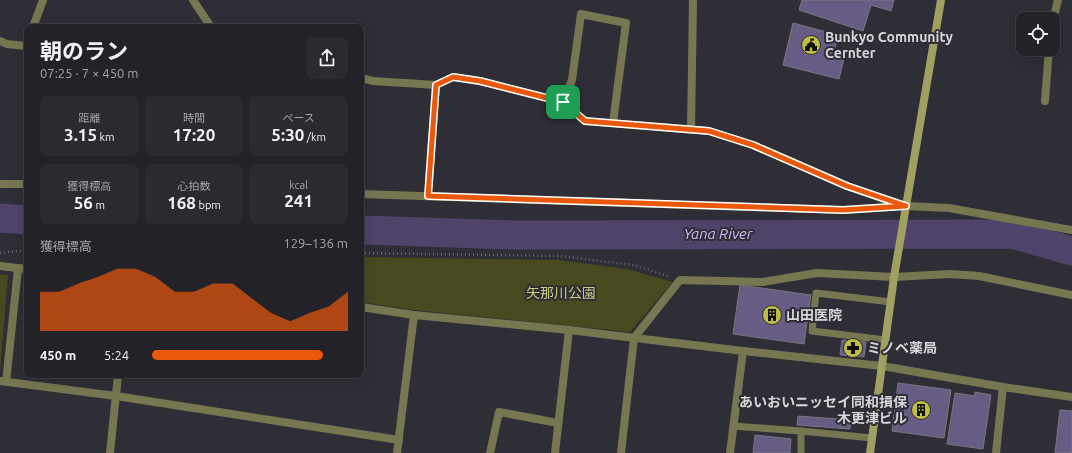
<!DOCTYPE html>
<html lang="ja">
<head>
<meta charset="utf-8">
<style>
	:root { --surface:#232228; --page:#2b2a30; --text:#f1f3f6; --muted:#a3a4a8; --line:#403f45; --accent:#ea580c }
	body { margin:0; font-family:Ubuntu,"Noto Sans JP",sans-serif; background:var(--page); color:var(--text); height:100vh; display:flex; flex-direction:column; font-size:15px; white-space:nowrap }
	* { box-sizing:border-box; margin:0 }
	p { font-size:13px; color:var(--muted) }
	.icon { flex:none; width:22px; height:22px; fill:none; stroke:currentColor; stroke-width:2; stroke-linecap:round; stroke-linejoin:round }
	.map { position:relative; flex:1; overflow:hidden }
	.drawer { position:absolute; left:24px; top:24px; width:340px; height:354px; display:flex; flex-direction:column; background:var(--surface); border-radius:8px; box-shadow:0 4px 16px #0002,0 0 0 1px var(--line) }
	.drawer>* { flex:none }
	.fabs { position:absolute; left:1016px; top:12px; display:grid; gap:8px }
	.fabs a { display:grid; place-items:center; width:44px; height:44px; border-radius:8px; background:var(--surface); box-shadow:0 4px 16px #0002,0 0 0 1px var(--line); font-size:20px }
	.pin { position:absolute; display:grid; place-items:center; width:34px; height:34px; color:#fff; margin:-17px; border-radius:8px; box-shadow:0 2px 6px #0006 }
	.round { display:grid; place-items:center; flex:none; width:42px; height:42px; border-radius:8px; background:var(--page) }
	.headline { display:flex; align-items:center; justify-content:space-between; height:68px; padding:0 16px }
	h1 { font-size:22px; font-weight:700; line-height:30px }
	.stats { display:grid; grid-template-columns:repeat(3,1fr); gap:6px; height:68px; padding:4px 16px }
	.stats div { display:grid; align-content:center; border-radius:8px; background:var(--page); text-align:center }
	.stats b { font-size:17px; font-weight:700 }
	.stats small { font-size:11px; font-weight:400 }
	.stats p { font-size:11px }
	.chart { height:112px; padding:8px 16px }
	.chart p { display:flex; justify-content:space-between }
	.chart svg { width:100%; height:72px; margin-top:4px; fill:var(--accent); opacity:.7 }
	ul { padding:0 16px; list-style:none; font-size:13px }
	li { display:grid; grid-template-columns:64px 48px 1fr; align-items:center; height:30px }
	li i { height:10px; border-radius:5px; background:var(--accent) }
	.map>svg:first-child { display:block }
	.green { fill:#494920 }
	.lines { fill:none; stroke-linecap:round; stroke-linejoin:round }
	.river { stroke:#4f436a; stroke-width:29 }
	.building { fill:#675c84; stroke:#787680 }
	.path { stroke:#68676e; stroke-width:2.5; stroke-dasharray:1 3; stroke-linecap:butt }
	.lane { stroke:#767751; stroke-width:7 }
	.street { stroke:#767751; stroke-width:8 }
	.secondary { stroke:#9fa061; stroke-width:8 }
	.route-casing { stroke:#fff; stroke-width:8 }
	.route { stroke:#ea580c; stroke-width:5 }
	.labels { text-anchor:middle; stroke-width:4; stroke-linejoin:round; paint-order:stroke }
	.poi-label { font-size:14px; font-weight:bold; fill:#d6d5da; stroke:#2f2d35; text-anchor:start }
	.park-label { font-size:14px; fill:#cacb82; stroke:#2f2d35 }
	.water-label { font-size:15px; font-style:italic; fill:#cdbafc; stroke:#2f2d35 }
</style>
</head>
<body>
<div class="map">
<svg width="1072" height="453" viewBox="0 0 1072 453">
	<rect width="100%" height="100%" fill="#2f2d35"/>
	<g class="green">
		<polygon points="361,257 558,260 627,269 673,282 630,332 414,310 361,302"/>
		<polygon points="0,274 8,275 0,372"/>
	</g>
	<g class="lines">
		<g class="river">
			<polyline points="0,218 27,220"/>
			<polyline points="361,230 514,235 1012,234 1072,251"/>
		</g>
	</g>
	<g class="building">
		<polygon points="802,0 894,0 891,11 871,5 863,31 799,10"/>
		<polygon points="793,23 838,35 833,56 844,59 839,79 783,65"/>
		<polygon points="740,285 811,295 804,344 733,334"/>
		<polygon points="842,340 866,342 864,357 840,355"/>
		<polygon points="898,383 951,390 944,438 892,431"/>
		<polygon points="975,392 991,395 983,449 947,444 955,393 975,396"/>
		<polygon points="1060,410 1072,411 1072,453 1055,453"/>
		<polygon points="798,416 851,420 850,429 797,425"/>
		<polygon points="755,435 791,439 790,453 753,453"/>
	</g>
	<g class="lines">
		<g class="path">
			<polyline points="0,253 27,250"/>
			<polyline points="361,253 560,256 633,265 668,276"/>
		</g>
		<g class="lane">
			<polyline points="886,340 812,331 816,293 891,302"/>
			<polyline points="733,426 801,431"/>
			<polyline points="801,453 801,431 872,438"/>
		</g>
		<g class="street">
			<polyline points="193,0 211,27"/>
			<polyline points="1053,21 1058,0"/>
			<polyline points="33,27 43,0"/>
			<polyline points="0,41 7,44 27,46"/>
			<polyline points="361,78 373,81 436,85 453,77 480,81 563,102 585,121 709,131 753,145 847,186 901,205"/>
			<polyline points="1045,101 1049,49"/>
			<polyline points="563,102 572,80 581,14 626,23 613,123"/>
			<polyline points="691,130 693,0"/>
			<polyline points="0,184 27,184"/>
			<polyline points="361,194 843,210 906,206 949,208 1072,230"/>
			<polyline points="428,196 436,85"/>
			<polyline points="0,266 27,269"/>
			<polyline points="361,307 414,315 569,330 743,351 882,366 1003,387 1072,397"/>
			<polyline points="0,381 116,396 399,440"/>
			<polyline points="6,382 18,269"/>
			<polyline points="110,453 118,375"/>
			<polyline points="397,453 414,315"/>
			<polyline points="490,453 499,412 558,423"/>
			<polyline points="555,453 569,330"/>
			<polyline points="621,453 634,338 680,280 762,282 817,273 894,277 950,274 979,276 1072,295"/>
			<polyline points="730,453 743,351"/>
			<polyline points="996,453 1003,387"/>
		</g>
		<polyline class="secondary" points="870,453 894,277 941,0"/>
	</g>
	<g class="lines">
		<g class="route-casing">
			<polygon id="route" points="453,77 480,81 563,102 585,121 709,131 753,145 847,186 906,206 843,210 428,196 436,85"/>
		</g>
		<use href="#route" class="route"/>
	</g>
	<defs>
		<g id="civic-disc" transform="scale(1)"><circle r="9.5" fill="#bfbe42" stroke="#2f2d35"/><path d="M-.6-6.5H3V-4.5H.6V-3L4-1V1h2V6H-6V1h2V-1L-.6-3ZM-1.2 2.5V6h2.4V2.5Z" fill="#111"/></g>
		<g id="building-disc" transform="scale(1)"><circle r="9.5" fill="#bfbe42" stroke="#2f2d35"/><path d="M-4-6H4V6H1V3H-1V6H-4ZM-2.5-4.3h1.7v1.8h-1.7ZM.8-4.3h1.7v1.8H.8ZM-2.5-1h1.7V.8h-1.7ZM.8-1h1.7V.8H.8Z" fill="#111"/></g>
		<g id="pharmacy-disc" transform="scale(1)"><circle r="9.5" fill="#bfbe42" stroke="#2f2d35"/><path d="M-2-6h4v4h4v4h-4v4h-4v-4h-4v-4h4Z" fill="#111"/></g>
	</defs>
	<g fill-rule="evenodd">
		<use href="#civic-disc" x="811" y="45"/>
		<use href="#building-disc" x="772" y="315"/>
		<use href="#pharmacy-disc" x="853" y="348"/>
		<use href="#building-disc" x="921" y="410"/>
	</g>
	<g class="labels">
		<g class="poi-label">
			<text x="825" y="42">Bunkyo Community<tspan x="825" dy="16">Cernter</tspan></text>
			<text x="786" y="320">山田医院</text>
			<text x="867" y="353">ミノベ薬局</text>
			<text x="907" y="407" text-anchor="end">あいおいニッセイ同和損保<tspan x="907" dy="16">木更津ビル</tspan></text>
		</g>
		<g class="park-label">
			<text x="561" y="298">矢那川公園</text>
		</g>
		<g class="water-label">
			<text x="718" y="239">Yana River</text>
		</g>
	</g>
</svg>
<div class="fabs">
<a><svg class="icon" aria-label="locate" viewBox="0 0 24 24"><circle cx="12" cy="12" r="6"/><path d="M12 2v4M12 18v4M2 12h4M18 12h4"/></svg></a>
</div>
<div class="pin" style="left:563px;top:102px;background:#1e9e55"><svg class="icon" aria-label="arrive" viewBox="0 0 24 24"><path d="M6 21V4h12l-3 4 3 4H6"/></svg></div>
<section class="drawer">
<div class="headline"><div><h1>朝のラン</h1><p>07:25 · 7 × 450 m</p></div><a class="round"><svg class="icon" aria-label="share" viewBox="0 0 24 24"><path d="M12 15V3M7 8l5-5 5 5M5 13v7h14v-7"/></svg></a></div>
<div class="stats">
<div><p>距離</p><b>3.15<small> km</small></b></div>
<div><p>時間</p><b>17:20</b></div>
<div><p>ペース</p><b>5:30<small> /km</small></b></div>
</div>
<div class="stats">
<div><p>獲得標高</p><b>56<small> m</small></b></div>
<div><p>心拍数</p><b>168<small> bpm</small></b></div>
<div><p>kcal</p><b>241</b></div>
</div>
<div class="chart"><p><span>獲得標高</span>129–136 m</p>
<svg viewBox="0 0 160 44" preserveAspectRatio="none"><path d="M0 44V20L10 20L20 15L30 11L40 6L50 6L60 11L70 20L80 20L90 15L100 15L110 24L120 33L130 38L140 33L150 29L160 20V44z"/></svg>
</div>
<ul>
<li><b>450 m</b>5:24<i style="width:87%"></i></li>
</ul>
</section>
</div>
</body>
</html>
